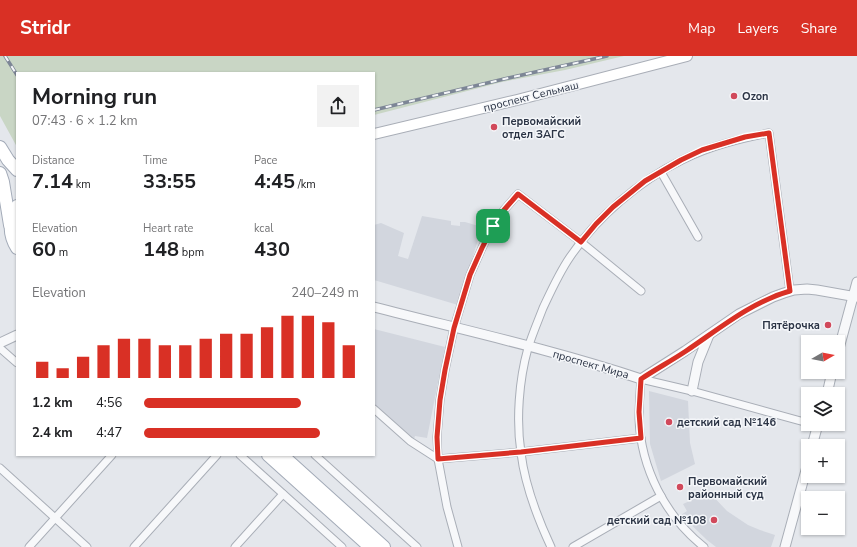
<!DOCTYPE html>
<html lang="en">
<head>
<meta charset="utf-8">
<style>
	:root { --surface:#fff; --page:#f2f2f2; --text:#202124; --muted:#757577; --accent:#d93025 }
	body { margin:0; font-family:"Nunito Sans",sans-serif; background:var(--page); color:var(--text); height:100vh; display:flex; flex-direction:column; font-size:15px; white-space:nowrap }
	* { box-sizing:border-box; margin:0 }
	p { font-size:13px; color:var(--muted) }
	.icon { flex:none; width:22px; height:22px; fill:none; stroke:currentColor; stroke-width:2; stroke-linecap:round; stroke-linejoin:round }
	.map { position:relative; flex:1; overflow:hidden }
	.panel { position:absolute; left:16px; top:16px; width:359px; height:384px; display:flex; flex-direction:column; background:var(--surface); border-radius:0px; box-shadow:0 1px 3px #0004 }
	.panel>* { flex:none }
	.needle { width:26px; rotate:81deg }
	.controls { position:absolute; left:801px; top:279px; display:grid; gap:8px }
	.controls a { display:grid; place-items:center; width:44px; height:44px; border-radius:0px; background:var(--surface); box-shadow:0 1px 3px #0004; font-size:20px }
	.pin { position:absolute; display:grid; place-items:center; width:34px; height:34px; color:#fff; margin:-17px; border-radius:8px; box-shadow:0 2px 6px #0006 }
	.round { display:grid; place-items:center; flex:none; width:42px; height:42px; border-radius:0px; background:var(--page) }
	.overview { display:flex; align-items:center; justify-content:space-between; height:68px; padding:0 16px }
	h1 { font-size:22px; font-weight:700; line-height:30px }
	.figures { display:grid; grid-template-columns:repeat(3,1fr); gap:6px; height:68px; padding:4px 16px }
	.figures div { display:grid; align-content:center }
	.figures b { font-size:20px; font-weight:700 }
	.figures small { font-size:11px; font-weight:400 }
	.figures p { font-size:11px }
	.chart { height:112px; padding:8px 16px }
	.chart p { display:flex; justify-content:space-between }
	.chart svg { width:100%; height:72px; margin-top:4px; stroke:var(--accent); stroke-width:6 }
	ul { padding:0 16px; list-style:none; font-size:13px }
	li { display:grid; grid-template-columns:64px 48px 1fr; align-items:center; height:30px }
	li i { height:10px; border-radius:5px; background:var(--accent) }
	header { display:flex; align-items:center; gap:24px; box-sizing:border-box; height:56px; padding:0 20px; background:var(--accent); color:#fff }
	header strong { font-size:19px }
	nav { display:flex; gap:22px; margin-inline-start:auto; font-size:14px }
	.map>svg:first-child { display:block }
	.built { fill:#d2d6de }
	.green { fill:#c9d6c5 }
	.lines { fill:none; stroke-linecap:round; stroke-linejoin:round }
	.minor-casing { stroke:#a9aeb7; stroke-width:9 }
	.tertiary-casing { stroke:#a9aeb7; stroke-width:11 }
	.secondary-casing { stroke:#a9aeb7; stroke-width:12 }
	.primary-casing { stroke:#a3abb8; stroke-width:14 }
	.minor { stroke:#f7f8fa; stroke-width:7 }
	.tertiary { stroke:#f7f8fa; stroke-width:9 }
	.secondary { stroke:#fff; stroke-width:10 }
	.primary { stroke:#fff; stroke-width:12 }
	.rail-casing { stroke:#7d8696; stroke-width:3.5 }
	.rail { stroke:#f4f6f9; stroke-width:2; stroke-dasharray:6; stroke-linecap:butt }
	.route-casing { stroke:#fff; stroke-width:8 }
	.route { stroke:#d93025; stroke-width:5 }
	.poi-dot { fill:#d1495b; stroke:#f4f6f9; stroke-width:1.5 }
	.labels { text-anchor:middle; stroke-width:3; stroke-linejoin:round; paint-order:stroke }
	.street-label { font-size:11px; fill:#2b3445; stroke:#f4f6f9 }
	.poi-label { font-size:11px; font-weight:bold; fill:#2b3445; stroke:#f4f6f9; text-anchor:start }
</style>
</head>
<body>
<header>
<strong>Stridr</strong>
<nav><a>Map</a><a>Layers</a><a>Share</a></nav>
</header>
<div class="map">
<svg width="857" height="491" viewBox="0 0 857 491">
	<rect width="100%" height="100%" fill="#e4e7ec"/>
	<g class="built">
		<polygon points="422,160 451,165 451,169 460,170 460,166 465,166 482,171 458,249 374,224 374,169 381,167 404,177 398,200 408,203"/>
		<polygon points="374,273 445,291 427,382 415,380 414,383 374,348"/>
		<polygon points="649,335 688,345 690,387 695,408 661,425 650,388"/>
		<polygon points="709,436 727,455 748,469 760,474 775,479 771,491 716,491 707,484 681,459 687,455 683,448"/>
	</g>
	<polygon class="green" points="0,0 624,0 565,14 502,26 374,59 374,17 17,17 17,91 0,60"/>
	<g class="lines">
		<g class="minor-casing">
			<g id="minor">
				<polyline points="661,116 698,181"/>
				<polyline points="0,292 17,307"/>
				<polyline points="374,353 410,385 438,403 521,396 641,382"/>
				<polyline points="240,399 342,491"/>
				<polyline points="315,399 417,491"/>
				<polyline points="0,412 87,491"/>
				<polyline points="29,491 112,399"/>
				<polyline points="134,491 217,399"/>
				<polyline points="235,491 283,438"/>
				<polyline points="458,491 447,451 438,403 437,381 440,344 445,314 454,272 470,219 482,192 493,169 504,154 518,138 581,186 641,235"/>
				<path d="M551,491C537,461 525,430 521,397C516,364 519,324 528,292C532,279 538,265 543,252C551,235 559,217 570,201C597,161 639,125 682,104C710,90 739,83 769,77L790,235"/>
				<polyline points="573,491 661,440"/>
				<path d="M704,491C665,460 641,412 639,363C639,349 640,336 641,323L692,335L808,367"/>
			</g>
		</g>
		<g class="tertiary-casing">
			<g id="tertiary">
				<path d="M374,251C463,274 554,294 641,323L685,295L739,258L773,241L784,237L794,234L807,233L817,234L857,241"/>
				<polyline points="0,287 17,279"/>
				<polyline points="838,296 857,226"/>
				<polyline points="692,335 698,306 709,279"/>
				<polyline points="827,338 832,316"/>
				<polyline points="812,390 818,368"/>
				<polyline points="785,491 808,407"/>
			</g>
		</g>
		<g class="secondary-casing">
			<polyline id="secondary" points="374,78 517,44 687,0"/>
		</g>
		<g class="primary-casing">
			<g id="primary">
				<polyline points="0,91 8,104 17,114"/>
				<polyline points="0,117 3,126 10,169"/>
				<path d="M17,150C8,162 9,180 17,192"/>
				<polyline points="268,399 370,491"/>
				<polyline points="282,399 384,491"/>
			</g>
		</g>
		<use href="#minor" class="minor"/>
		<use href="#tertiary" class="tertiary"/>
		<use href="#secondary" class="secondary"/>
		<use href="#primary" class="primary"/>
		<g class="rail-casing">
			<g id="rail">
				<polyline points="5,0 17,19"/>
				<polyline points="374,54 504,23 607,0"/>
			</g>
		</g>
		<use href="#rail" class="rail"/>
	</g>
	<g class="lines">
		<g class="route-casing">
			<path id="route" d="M769,77L790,235C751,246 719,273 686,295C671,305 656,313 641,323L639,356L641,382L521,396L438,403L437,381L440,344L445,314L454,272L470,219L482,192L493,170L504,154L518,138L581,186L596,168L613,151L645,125L681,104L702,94L722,88L745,81Z"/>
		</g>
		<use href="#route" class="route"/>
	</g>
	<g class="poi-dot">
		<circle cx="734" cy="40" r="4"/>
		<circle cx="494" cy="71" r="4"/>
		<circle cx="828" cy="269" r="4"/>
		<circle cx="669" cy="366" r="4"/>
		<circle cx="680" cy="431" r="4"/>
		<circle cx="714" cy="464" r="4"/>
	</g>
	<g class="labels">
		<g class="street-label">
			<text transform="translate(531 40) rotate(-14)" y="4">проспект Сельмаш</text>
			<text transform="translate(591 308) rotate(16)" y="4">проспект Мира</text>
		</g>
		<g class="poi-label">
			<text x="742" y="44">Ozon</text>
			<text x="502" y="69">Первомайский<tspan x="502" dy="13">отдел ЗАГС</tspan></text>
			<text x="820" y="273" text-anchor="end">Пятёрочка</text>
			<text x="677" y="370">детский сад №146</text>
			<text x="688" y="429">Первомайский<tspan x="688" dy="13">районный суд</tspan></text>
			<text x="706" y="468" text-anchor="end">детский сад №108</text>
		</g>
	</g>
</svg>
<div class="controls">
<a><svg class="needle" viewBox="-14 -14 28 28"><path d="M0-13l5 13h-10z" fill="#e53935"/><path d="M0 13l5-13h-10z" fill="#757577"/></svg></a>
<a><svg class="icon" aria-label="layers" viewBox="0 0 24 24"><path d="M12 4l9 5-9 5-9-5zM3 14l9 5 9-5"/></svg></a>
<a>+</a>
<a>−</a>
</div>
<div class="pin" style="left:493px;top:170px;background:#1e9e55"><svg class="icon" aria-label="arrive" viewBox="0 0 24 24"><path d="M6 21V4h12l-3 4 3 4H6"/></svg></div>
<section class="panel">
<div class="overview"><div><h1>Morning run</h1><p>07:43 · 6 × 1.2 km</p></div><a class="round"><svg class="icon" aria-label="share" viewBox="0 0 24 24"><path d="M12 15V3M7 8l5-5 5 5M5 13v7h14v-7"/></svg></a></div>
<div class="figures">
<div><p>Distance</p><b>7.14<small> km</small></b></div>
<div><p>Time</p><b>33:55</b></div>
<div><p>Pace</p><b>4:45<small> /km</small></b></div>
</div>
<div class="figures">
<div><p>Elevation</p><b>60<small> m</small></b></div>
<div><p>Heart rate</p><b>148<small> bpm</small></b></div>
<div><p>kcal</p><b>430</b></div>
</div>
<div class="chart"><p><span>Elevation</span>240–249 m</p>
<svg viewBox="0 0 160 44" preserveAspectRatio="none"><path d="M5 44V34M15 44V38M25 44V31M35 44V24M45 44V20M55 44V20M65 44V24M75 44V24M85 44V20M95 44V17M105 44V17M115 44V13M125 44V6M135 44V6M145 44V10M155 44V24"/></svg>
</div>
<ul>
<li><b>1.2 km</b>4:56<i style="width:73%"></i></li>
<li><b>2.4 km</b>4:47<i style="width:82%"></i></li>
</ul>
</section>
</div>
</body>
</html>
